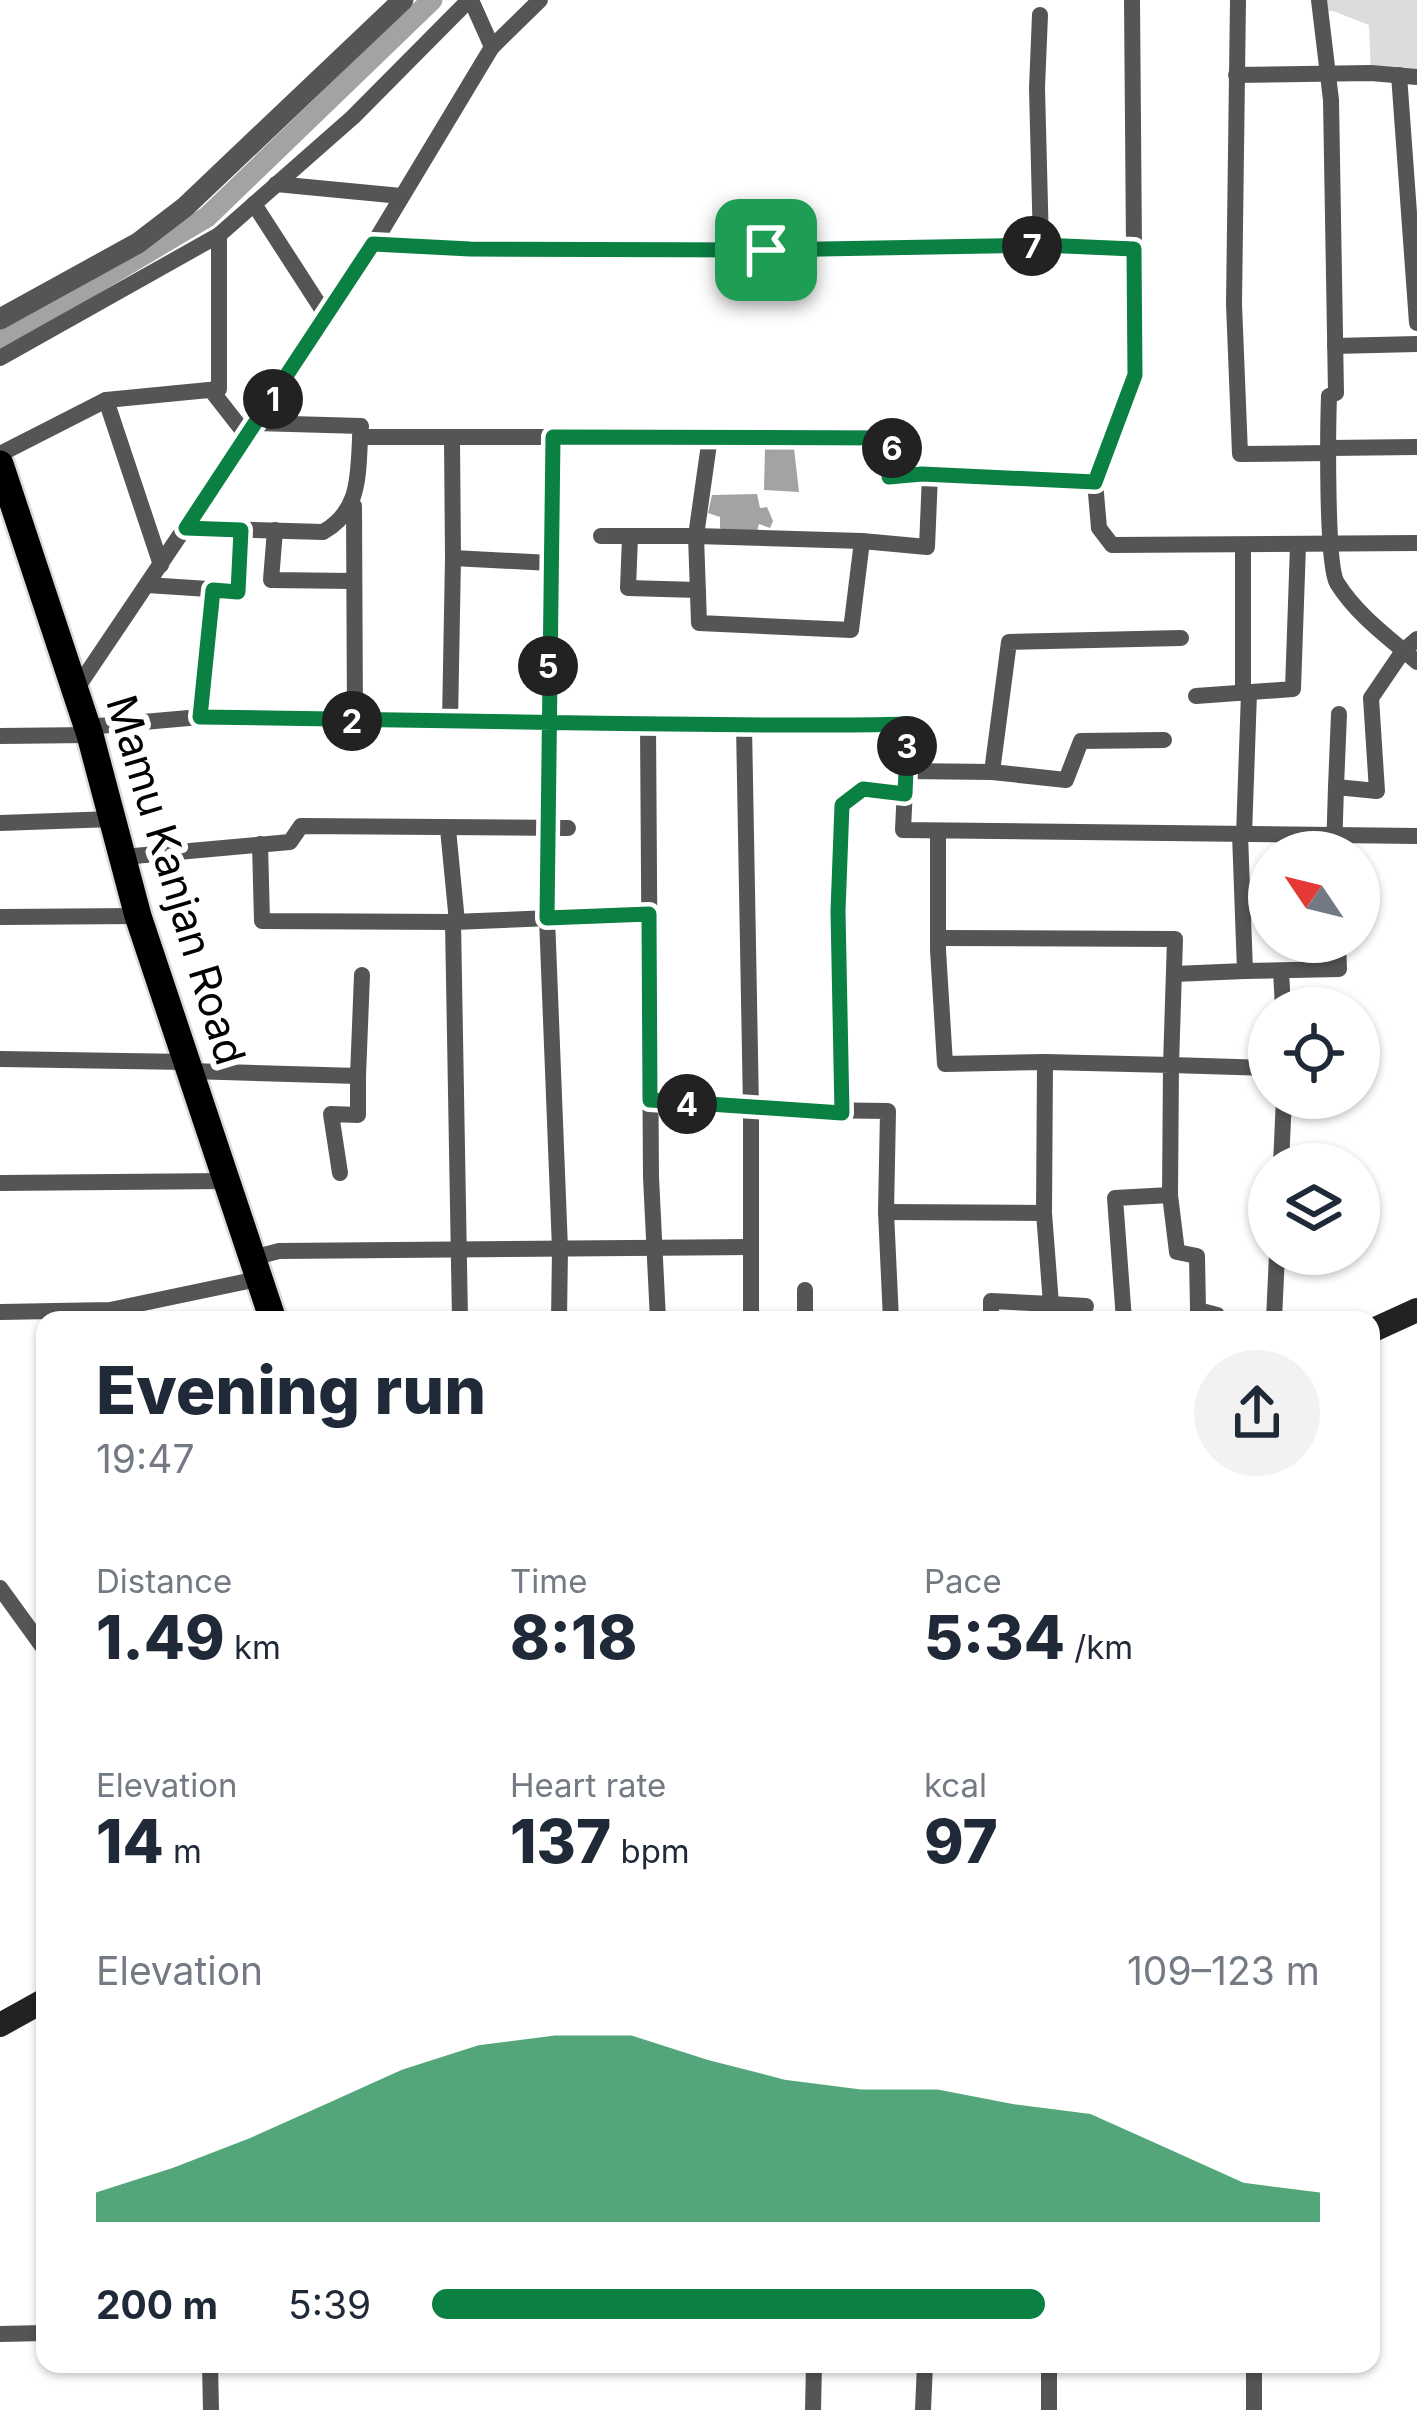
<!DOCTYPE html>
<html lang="en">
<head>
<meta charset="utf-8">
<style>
	:root { --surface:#fff; --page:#f2f2f3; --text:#1f2937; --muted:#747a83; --accent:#0b8043 }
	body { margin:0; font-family:Inter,sans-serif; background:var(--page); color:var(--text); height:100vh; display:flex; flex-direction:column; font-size:45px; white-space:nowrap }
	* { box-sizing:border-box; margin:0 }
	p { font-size:39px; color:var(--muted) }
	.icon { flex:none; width:66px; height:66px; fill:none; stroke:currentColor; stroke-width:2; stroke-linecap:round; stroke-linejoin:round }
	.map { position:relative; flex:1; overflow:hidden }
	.sheet { position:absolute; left:36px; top:1311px; width:1344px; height:1062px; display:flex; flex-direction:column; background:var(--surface); border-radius:24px; box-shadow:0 3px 9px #0004 }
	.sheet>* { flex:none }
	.needle { width:78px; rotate:305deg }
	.controls { position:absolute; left:1248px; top:831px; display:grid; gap:24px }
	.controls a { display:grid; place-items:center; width:132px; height:132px; border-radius:50%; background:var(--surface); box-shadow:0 3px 9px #0004; font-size:60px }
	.pin { position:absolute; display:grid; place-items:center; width:102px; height:102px; color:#fff; margin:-51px; border-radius:24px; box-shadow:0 6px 18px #0006 }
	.km { position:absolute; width:60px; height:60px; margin:-30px; border-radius:50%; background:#222; color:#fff; font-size:33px; line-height:60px; text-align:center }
	.round { display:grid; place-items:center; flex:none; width:126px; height:126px; border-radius:63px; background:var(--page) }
	.overview { display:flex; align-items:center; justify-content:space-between; height:204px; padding:0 60px }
	h1 { font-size:66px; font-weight:800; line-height:90px }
	.metrics { display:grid; grid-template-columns:repeat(3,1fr); gap:18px; height:204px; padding:12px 60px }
	.metrics div { display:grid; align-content:center }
	.metrics b { font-size:60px; font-weight:800 }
	.metrics small { font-size:33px; font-weight:400 }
	.metrics p { font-size:33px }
	.chart { height:336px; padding:24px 60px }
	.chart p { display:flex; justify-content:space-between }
	.chart svg { width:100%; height:216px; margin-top:12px; fill:var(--accent); opacity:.7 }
	ul { padding:0 60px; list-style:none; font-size:39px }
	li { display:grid; grid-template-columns:192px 144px 1fr; align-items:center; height:90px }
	li i { height:30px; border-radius:15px; background:var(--accent) }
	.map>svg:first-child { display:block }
	.green { fill:#dcdcdc }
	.water { fill:#a3a3a3 }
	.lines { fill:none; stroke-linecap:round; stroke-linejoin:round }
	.canal { stroke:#a3a3a3; stroke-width:21 }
	.primary-casing { stroke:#dbdbdb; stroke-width:32 }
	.minor { stroke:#555; stroke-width:16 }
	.tertiary { stroke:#555; stroke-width:21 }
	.secondary { stroke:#222; stroke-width:24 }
	.primary { stroke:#000; stroke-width:27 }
	.route-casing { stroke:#fff; stroke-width:24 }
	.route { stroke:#0b8043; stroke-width:15 }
	.labels { text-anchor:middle; stroke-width:12; stroke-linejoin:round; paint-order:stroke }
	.street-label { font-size:42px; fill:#000; stroke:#fff }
</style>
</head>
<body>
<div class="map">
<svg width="1417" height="2410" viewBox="0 0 1417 2410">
	<rect width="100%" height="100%" fill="#fff"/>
	<polygon class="green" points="1319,0 1417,0 1417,77 1371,73 1369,25 1333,11 1320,11"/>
	<g class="water">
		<polygon points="794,448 799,492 764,490 765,449"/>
		<polygon points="757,494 760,508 767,507 773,521 770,528 759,524 755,538 726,533 720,528 720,517 708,513 712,495"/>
	</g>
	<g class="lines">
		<polyline class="canal" points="0,340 207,217 432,0"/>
		<g class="primary-casing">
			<polyline id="primary" points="0,464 90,735 138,916 273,1320"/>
		</g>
		<g class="minor">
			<polyline points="1238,0 1234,304 1240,454 1328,453"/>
			<path d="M1319,0L1331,100L1336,393L1329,396C1328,425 1326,565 1337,583C1357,615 1389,638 1417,662"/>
			<polyline points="492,47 540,0"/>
			<polyline points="1236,75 1371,73 1417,77"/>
			<polyline points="1399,75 1417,323"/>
			<polyline points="276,184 401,196"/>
			<polyline points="254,204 327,317"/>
			<polyline points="373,244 469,249 766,250 1041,245 1037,88 1040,15"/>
			<polyline points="1041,245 1134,249 1132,0"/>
			<polyline points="1335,346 1417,344"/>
			<polyline points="0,358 219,235 353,117 469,0"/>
			<polyline points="211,390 247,436"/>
			<polyline points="106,400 161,565"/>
			<polyline points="360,437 710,437"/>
			<polyline points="553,437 547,918 560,1249 559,1320"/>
			<polyline points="452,439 453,558"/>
			<polyline points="1328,448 1417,447"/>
			<polyline points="0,454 106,400 219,389 219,235"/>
			<polyline points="1095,482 1099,528 1112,545 1417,543"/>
			<polyline points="354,506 355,721"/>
			<path d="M186,528L323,532C364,509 357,468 361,426L256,423"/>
			<polyline points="275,530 271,580 352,581"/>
			<polyline points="601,536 696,536 710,437 893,438 889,477 922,474 1095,482 1135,375 1134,249"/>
			<polygon points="696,536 862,541 851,630 699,623"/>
			<polyline points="630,537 628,588 698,590"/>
			<polyline points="862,541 927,547 930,475"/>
			<polyline points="1243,545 1243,693"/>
			<polyline points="147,585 239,591 241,529"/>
			<polyline points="75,691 353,278 492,47 471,0"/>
			<polyline points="1196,696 1293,689 1298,545"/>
			<polyline points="200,717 213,590"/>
			<polyline points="450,722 453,558 550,563"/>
			<polyline points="648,724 651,1177 658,1320"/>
			<polyline points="87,727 200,717 694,725 908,723 903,830 1417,836"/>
			<polyline points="0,736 90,735"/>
			<polyline points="1164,740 1081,741 1066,780 992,772 1009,642 1181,638"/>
			<polyline points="906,771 992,772"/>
			<polyline points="1336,787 1339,714"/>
			<polyline points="0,823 113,819"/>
			<polyline points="448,829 457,922"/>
			<polyline points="1240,834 1245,971 1339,969 1338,942"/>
			<polyline points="1244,835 1249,693"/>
			<polyline points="260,844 262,921 453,922 649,914"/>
			<polyline points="1334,852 1336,787 1377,791 1371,698 1403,651 1417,639"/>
			<polyline points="123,857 290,842 301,826 568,828"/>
			<polyline points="0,917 138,916"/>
			<polyline points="453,922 460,1320"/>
			<polyline points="938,938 1175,939 1171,1065 1269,1068"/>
			<polyline points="1281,971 1283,1008"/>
			<polyline points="1174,974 1245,971"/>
			<polyline points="0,1059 187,1062"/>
			<polyline points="1045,1062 1171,1065 1170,1195"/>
			<polyline points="190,1071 358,1076 362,975"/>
			<polyline points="650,1100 751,1109 744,725"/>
			<polyline points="842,1113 838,911 842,805 863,789 905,794"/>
			<polyline points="1281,1164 1284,1098"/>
			<polyline points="340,1173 331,1114 358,1115 358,1076"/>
			<polyline points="0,1183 226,1181"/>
			<polyline points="886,1212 1044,1213 1045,1062 945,1064 938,950 938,831"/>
			<polyline points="252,1258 279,1251 751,1247"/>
			<polyline points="805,1290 805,1320"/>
			<polyline points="1051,1304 1086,1306"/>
			<polyline points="0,1312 110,1310 258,1279"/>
			<polyline points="751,1320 751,1109 888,1111 886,1212 891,1320"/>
			<polyline points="991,1320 991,1301 1051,1304 1044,1213"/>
			<polyline points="1124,1320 1115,1198 1170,1195 1177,1252 1197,1256 1198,1310 1217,1315 1218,1320"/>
			<polyline points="1274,1320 1277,1254"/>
			<polyline points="0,1588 45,1650"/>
			<polyline points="0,2334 45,2333"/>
			<polyline points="210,2364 211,2410"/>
			<polyline points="1049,2364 1049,2410"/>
			<polyline points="813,2410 814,2364"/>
			<polyline points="923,2410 925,2364"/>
			<polyline points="1254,2410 1254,2364"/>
		</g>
		<polyline class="tertiary" points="0,319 138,243 185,207 403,0"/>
		<g class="secondary">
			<polyline points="1371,1331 1417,1310"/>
			<polyline points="0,2025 45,2000"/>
		</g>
		<use href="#primary" class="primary"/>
	</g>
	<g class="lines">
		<g class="route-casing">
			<path id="route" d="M766,250L470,249L373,244L186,528L241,530L238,592L213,590L200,717C328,720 457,722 586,723C694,724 801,727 908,724L905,794L863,789L842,805L838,911L842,1113L650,1100L649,914L547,918L553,437L893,438L889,477L922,474L1095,482L1135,375L1134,249L1041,245L766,250"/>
		</g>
		<use href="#route" class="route"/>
	</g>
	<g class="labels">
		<g class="street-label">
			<text transform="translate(176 880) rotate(73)" y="15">Mamu Kanjan Road</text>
		</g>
	</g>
</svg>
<div class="controls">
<a><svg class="needle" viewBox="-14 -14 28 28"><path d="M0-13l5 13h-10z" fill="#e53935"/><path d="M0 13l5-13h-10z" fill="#747a83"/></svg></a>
<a><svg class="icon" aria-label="locate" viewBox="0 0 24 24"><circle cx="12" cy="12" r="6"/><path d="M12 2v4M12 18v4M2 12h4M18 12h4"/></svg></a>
<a><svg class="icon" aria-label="layers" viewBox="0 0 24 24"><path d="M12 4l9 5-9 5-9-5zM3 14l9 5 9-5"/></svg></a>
</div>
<div class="pin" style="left:766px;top:250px;background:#1e9e55"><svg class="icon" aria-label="arrive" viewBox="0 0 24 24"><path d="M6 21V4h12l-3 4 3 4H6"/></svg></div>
<b class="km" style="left:273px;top:399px">1</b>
<b class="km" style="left:352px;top:721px">2</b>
<b class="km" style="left:907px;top:746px">3</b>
<b class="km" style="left:687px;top:1104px">4</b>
<b class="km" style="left:548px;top:666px">5</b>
<b class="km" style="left:892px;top:448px">6</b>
<b class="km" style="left:1032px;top:246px">7</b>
<section class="sheet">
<div class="overview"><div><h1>Evening run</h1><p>19:47</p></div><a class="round"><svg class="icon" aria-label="share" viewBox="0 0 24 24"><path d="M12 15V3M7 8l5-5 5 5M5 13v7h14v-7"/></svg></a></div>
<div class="metrics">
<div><p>Distance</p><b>1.49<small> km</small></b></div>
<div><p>Time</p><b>8:18</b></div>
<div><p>Pace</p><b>5:34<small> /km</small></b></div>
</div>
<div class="metrics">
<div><p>Elevation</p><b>14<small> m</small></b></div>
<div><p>Heart rate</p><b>137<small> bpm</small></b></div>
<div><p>kcal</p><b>97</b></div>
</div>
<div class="chart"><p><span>Elevation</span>109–123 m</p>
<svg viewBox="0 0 160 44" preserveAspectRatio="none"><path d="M0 44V38L10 33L20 27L30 20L40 13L50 8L60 6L70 6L80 11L90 15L100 17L110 17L120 20L130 22L140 29L150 36L160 38V44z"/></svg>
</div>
<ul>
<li><b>200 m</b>5:39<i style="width:69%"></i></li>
</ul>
</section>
</div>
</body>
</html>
